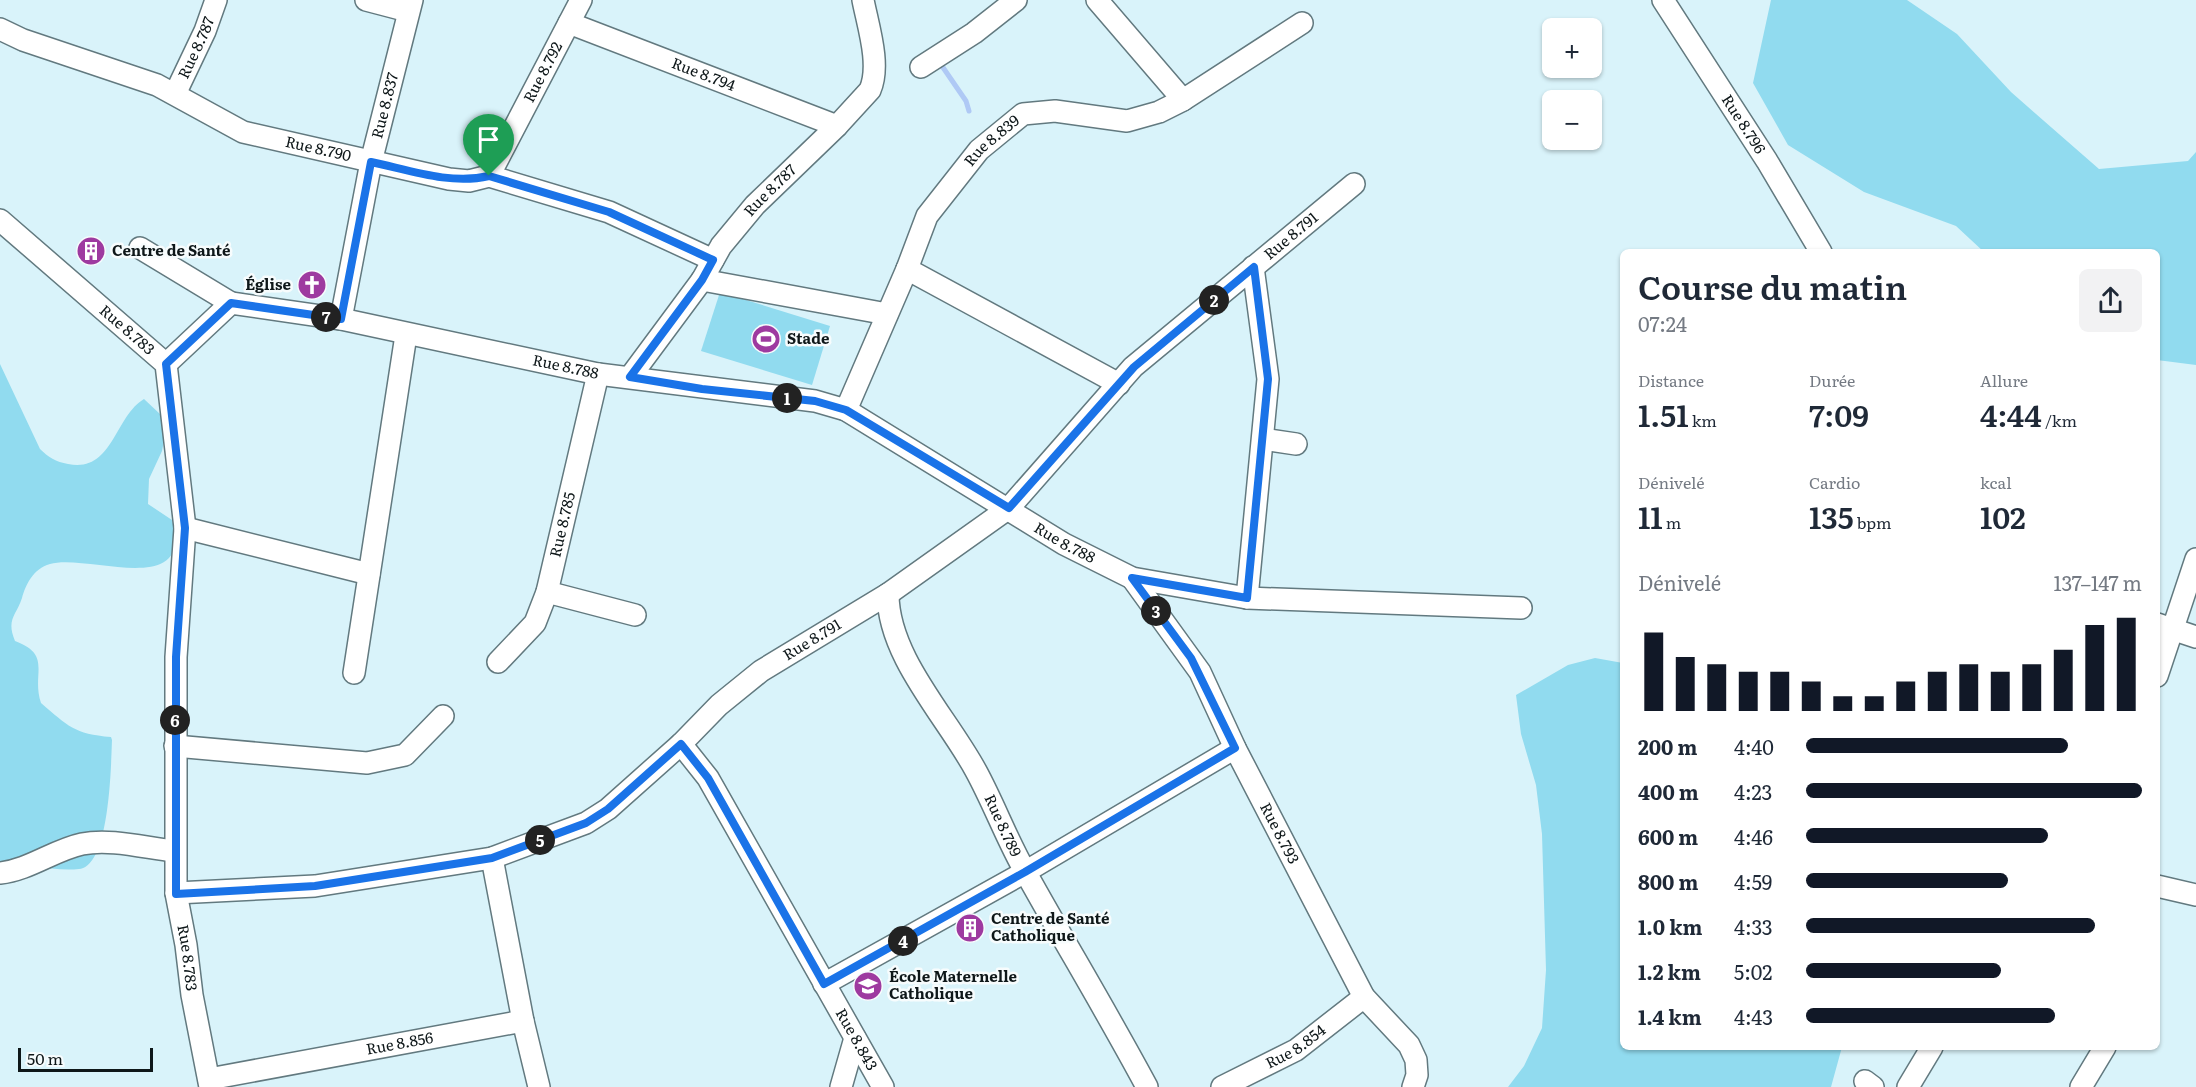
<!DOCTYPE html>
<html lang="fr">
<head>
<meta charset="utf-8">
<style>
	:root { --surface:#fff; --page:#f2f2f3; --text:#1f2937; --muted:#747a83; --accent:#111827 }
	body { margin:0; font-family:Literata,serif; background:var(--page); color:var(--text); height:100vh; display:flex; flex-direction:column; font-size:22px; white-space:nowrap }
	* { box-sizing:border-box; margin:0 }
	p { font-size:20px; color:var(--muted) }
	.icon { flex:none; width:33px; height:33px; fill:none; stroke:currentColor; stroke-width:2; stroke-linecap:round; stroke-linejoin:round }
	.map { position:relative; flex:1; overflow:hidden }
	.details { position:absolute; left:1620px; top:249px; width:540px; height:801px; display:flex; flex-direction:column; background:var(--surface); border-radius:9px; box-shadow:0 2px 4px #0004 }
	.details>* { flex:none }
	.controls { position:absolute; left:1542px; top:18px; display:grid; gap:12px }
	.controls a { display:grid; place-items:center; width:60px; height:60px; border-radius:9px; background:var(--surface); box-shadow:0 2px 4px #0004; font-size:30px }
	.scale { position:absolute; left:18px; bottom:15px; width:135px; box-sizing:border-box; padding-left:6px; border:3px solid #0e1719; border-top:0; font-size:16px; line-height:21px; white-space:nowrap; color:#0e1719; -webkit-text-stroke:4px #f7fcfd; paint-order:stroke }
	.pin { position:absolute; display:grid; place-items:center; width:51px; height:51px; color:#fff; margin:-62px -26px; border-radius:50% 50% 50% 0; rotate:-45deg; box-shadow:0 0 6px #0007 }
	.pin .icon { rotate:45deg }
	.km { position:absolute; width:30px; height:30px; margin:-15px; border-radius:50%; background:#222; color:#fff; font-size:16px; line-height:30px; text-align:center }
	.round { display:grid; place-items:center; flex:none; width:63px; height:63px; border-radius:9px; background:var(--page) }
	.head { display:flex; align-items:center; justify-content:space-between; height:102px; padding:0 18px }
	h1 { font-size:33px; font-weight:600; line-height:45px }
	.stats { display:grid; grid-template-columns:repeat(3,1fr); gap:9px; height:102px; padding:6px 18px }
	.stats div { display:grid; align-content:center }
	.stats b { font-size:30px; font-weight:600 }
	.stats small { font-size:16px; font-weight:400 }
	.stats p { font-size:16px }
	.chart { height:168px; padding:12px 18px }
	.chart p { display:flex; justify-content:space-between }
	.chart svg { width:100%; height:108px; margin-top:6px; stroke:var(--accent); stroke-width:6 }
	ul { padding:0 18px; list-style:none; font-size:20px }
	li { display:grid; grid-template-columns:96px 72px 1fr; align-items:center; height:45px }
	li i { height:15px; border-radius:8px; background:var(--accent) }
	.map>svg:first-child { display:block }
	.green { fill:#91dbef }
	.lines { fill:none; stroke-linecap:round; stroke-linejoin:round }
	.stream { stroke:#afc9f5; stroke-width:5 }
	.minor-casing { stroke:#62797f; stroke-width:24 }
	.minor { stroke:#fff; stroke-width:21 }
	.route-casing { stroke:#fff; stroke-width:12 }
	.route { stroke:#1a73e8; stroke-width:8 }
	.labels { text-anchor:middle; stroke-width:5; stroke-linejoin:round; paint-order:stroke }
	.street-label { font-size:15px; fill:#0e1719; stroke:#f7fcfd }
	.poi-label { font-size:15px; font-weight:bold; fill:#0e1719; stroke:#f7fcfd; text-anchor:start }
</style>
</head>
<body>
<div class="map">
<svg width="2196" height="1087" viewBox="0 0 2196 1087">
	<rect width="100%" height="100%" fill="#d9f3fa"/>
	<g class="green">
		<polygon points="1771,0 1907,0 1957,34 2011,92 2099,169 2188,161 2196,152 2196,365 2157,360 2157,252 1984,252 1956,226 1864,192 1788,145 1753,83"/>
		<polygon points="720,292 830,326 812,385 701,351"/>
		<path d="M0,364L40,449C48,457 56,462 68,464C113,473 114,417 144,399L161,415L165,435L162,451L149,479L148,504L172,520C195,600 87,553 50,564C33,569 26,584 22,598C16,616 6,619 15,641C53,655 31,674 41,703C68,726 74,734 111,737L112,740C111,764 110,867 79,869C53,872 26,862 0,862Z"/>
		<polygon points="1595,658 1623,663 1623,1047 1842,1047 1831,1087 1508,1087 1524,1066 1542,1028 1546,970 1542,834 1536,785 1521,734 1516,695 1568,665"/>
	</g>
	<g class="lines">
		<polyline class="stream" points="942,66 966,101 969,111"/>
		<g class="minor-casing">
			<g id="minor">
				<polyline points="366,0 408,11"/>
				<polyline points="1097,0 1183,100"/>
				<path id="s1" d="M1663,0L1767,161L1821,252"/>
				<path id="s2" d="M569,23L837,126"/>
				<path id="s3" d="M0,29L23,40L157,85L243,132L449,179L469,181L489,176L609,212L713,260"/>
				<polyline points="921,67 974,33 1016,0"/>
				<path id="s4" d="M175,94L205,31L216,0"/>
				<path id="s5" d="M489,176L581,0"/>
				<path id="s6" d="M0,220L166,364L185,528L176,657V893L186,945L192,995L210,1087"/>
				<polyline points="140,248 231,303"/>
				<polyline points="907,269 1119,384"/>
				<polyline points="702,280 887,314"/>
				<path id="s7" d="M341,319L371,162L412,0"/>
				<path id="s8" d="M166,364L231,303L341,319L598,374L815,401L846,410L1064,544L1132,578L1247,598L1521,608"/>
				<path id="s9" d="M630,377L702,280L721,246L755,205L837,126L870,90C881,65 868,26 863,0"/>
				<path id="s10" d="M846,410L907,269L927,216L979,150L1023,114L1055,111L1127,121L1159,112L1183,100L1302,23"/>
				<polyline points="1263,439 1296,444"/>
				<polyline points="185,528 369,574"/>
				<path id="s11" d="M1132,578L1200,672L1235,748L1364,997L1409,1045L1416,1060L1417,1075L1413,1087"/>
				<polyline points="547,592 635,615"/>
				<path id="s12" d="M888,594C888,657 947,717 976,771C994,804 1007,840 1026,873C1066,945 1108,1014 1147,1087"/>
				<polyline points="1247,598 1268,379 1253,267"/>
				<polyline points="2157,624 2196,637"/>
				<path id="s13" d="M498,662L535,623L547,592L598,374"/>
				<polyline points="354,673 406,335"/>
				<polyline points="2157,676 2196,559"/>
				<path id="s14" d="M681,744L708,778L883,1087"/>
				<polyline points="175,746 367,763 405,755 443,716"/>
				<polyline points="492,858 523,1021"/>
				<path d="M0,873C29,870 54,850 82,844C110,838 146,848 174,851"/>
				<polyline points="2157,886 2196,895"/>
				<path id="s15" d="M176,893L315,886L492,858L586,823L608,809L681,744L719,705L761,671L888,594L1009,508L1133,367L1354,184"/>
				<polyline points="824,984 1025,872 1235,748"/>
				<path id="s16" d="M209,1079L523,1021L539,1087"/>
				<polyline points="1865,1081 1873,1087"/>
				<polyline points="841,1087 855,1038"/>
				<path id="s17" d="M1222,1087L1296,1050L1364,997"/>
				<polyline points="1908,1087 1932,1047"/>
				<polyline points="2081,1087 2105,1047"/>
			</g>
		</g>
		<use href="#minor" class="minor"/>
	</g>
	<g class="lines">
		<g class="route-casing">
			<path id="route" d="M371,162C409,170 450,185 489,176L609,212L713,260L702,280L630,377L702,389L815,401L846,410L1009,508L1134,367L1254,267L1268,379L1247,598L1132,578L1191,658L1235,748L1025,872L824,984L708,778L681,744L608,809L586,823L492,858L315,886L176,894V657L185,528L166,364L231,303L341,319Z"/>
		</g>
		<use href="#route" class="route"/>
	</g>
	<defs>
		<g id="building-disc" transform="scale(1.5)"><circle r="9.5" fill="#9e3aa0" stroke="#f7fcfd"/><path d="M-4-6H4V6H1V3H-1V6H-4ZM-2.5-4.3h1.7v1.8h-1.7ZM.8-4.3h1.7v1.8H.8ZM-2.5-1h1.7V.8h-1.7ZM.8-1h1.7V.8H.8Z" fill="#fff"/></g>
		<g id="church-disc" transform="scale(1.5)"><circle r="9.5" fill="#9e3aa0" stroke="#f7fcfd"/><path d="M-1.2-6h2.4v3.5h3.3v2.4h-3.3V6h-2.4V-.1h-3.3v-2.4h3.3Z" fill="#fff"/></g>
		<g id="stadium-disc" transform="scale(1.5)"><circle r="9.5" fill="#9e3aa0" stroke="#f7fcfd"/><path d="M0-5a6.5 5 0 1 0 0 10a6.5 5 0 1 0 0-10ZM-3.5-1.8h7v3.6h-7Z" fill="#fff"/></g>
		<g id="school-disc" transform="scale(1.5)"><circle r="9.5" fill="#9e3aa0" stroke="#f7fcfd"/><path d="M0-5L7-2L0 1L-7-2ZM-4 1L0 2.5L4 1V4Q0 6-4 4Z" fill="#fff"/></g>
	</defs>
	<g fill-rule="evenodd">
		<use href="#building-disc" x="91" y="251"/>
		<use href="#church-disc" x="312" y="285"/>
		<use href="#stadium-disc" x="766" y="339"/>
		<use href="#building-disc" x="970" y="928"/>
		<use href="#school-disc" x="868" y="986"/>
	</g>
	<g class="labels">
		<g class="street-label">
			<text dy="5" stroke="none"><textPath href="#s4" startOffset="51">Rue 8.787</textPath></text>
			<text dy="5" stroke="none"><textPath href="#s5" startOffset="117">Rue 8.792</textPath></text>
			<text dy="5" stroke="none"><textPath href="#s2" startOffset="144">Rue 8.794</textPath></text>
			<text dy="5" stroke="none"><textPath href="#s7" startOffset="218">Rue 8.837</textPath></text>
			<text dy="5" stroke="none"><textPath href="#s1" startOffset="148">Rue 8.796</textPath></text>
			<text dy="5" stroke="none"><textPath href="#s10" startOffset="310">Rue 8.839</textPath></text>
			<text dy="5" stroke="none"><textPath href="#s3" startOffset="342">Rue 8.790</textPath></text>
			<text dy="5" stroke="none"><textPath href="#s9" startOffset="234">Rue 8.787</textPath></text>
			<text dy="5" stroke="none"><textPath href="#s15" startOffset="1341">Rue 8.791</textPath></text>
			<text dy="5" stroke="none"><textPath href="#s6" startOffset="168">Rue 8.783</textPath></text>
			<text dy="5" stroke="none"><textPath href="#s8" startOffset="430">Rue 8.788</textPath></text>
			<text dy="5" stroke="none"><textPath href="#s13" startOffset="156">Rue 8.785</textPath></text>
			<text dy="5" stroke="none"><textPath href="#s8" startOffset="970">Rue 8.788</textPath></text>
			<text dy="5" stroke="none"><textPath href="#s15" startOffset="711">Rue 8.791</textPath></text>
			<text dy="5" stroke="none"><textPath href="#s12" startOffset="261">Rue 8.789</textPath></text>
			<text dy="5" stroke="none"><textPath href="#s11" startOffset="296">Rue 8.793</textPath></text>
			<text dy="5" stroke="none"><textPath href="#s6" startOffset="816">Rue 8.783</textPath></text>
			<text dy="5" stroke="none"><textPath href="#s14" startOffset="344">Rue 8.843</textPath></text>
			<text dy="5" stroke="none"><textPath href="#s16" startOffset="194">Rue 8.856</textPath></text>
			<text dy="5" stroke="none"><textPath href="#s17" startOffset="84">Rue 8.854</textPath></text>
		</g>
		<g class="poi-label">
			<text x="112" y="256">Centre de Santé</text>
			<text x="291" y="290" text-anchor="end">Église</text>
			<text x="787" y="344">Stade</text>
			<text x="991" y="924">Centre de Santé<tspan x="991" dy="17">Catholique</tspan></text>
			<text x="889" y="982">École Maternelle<tspan x="889" dy="17">Catholique</tspan></text>
		</g>
	</g>
</svg>
<div class="controls">
<a>+</a>
<a>−</a>
</div>
<div class="scale">50 m</div>
<div class="pin" style="left:489px;top:176px;background:#1e9e55"><svg class="icon" aria-label="arrive" viewBox="0 0 24 24"><path d="M6 21V4h12l-3 4 3 4H6"/></svg></div>
<b class="km" style="left:787px;top:398px">1</b>
<b class="km" style="left:1214px;top:300px">2</b>
<b class="km" style="left:1156px;top:611px">3</b>
<b class="km" style="left:903px;top:941px">4</b>
<b class="km" style="left:540px;top:840px">5</b>
<b class="km" style="left:175px;top:720px">6</b>
<b class="km" style="left:326px;top:317px">7</b>
<section class="details">
<div class="head"><div><h1>Course du matin</h1><p>07:24</p></div><a class="round"><svg class="icon" aria-label="share" viewBox="0 0 24 24"><path d="M12 15V3M7 8l5-5 5 5M5 13v7h14v-7"/></svg></a></div>
<div class="stats">
<div><p>Distance</p><b>1.51<small> km</small></b></div>
<div><p>Durée</p><b>7:09</b></div>
<div><p>Allure</p><b>4:44<small> /km</small></b></div>
</div>
<div class="stats">
<div><p>Dénivelé</p><b>11<small> m</small></b></div>
<div><p>Cardio</p><b>135<small> bpm</small></b></div>
<div><p>kcal</p><b>102</b></div>
</div>
<div class="chart"><p><span>Dénivelé</span>137–147 m</p>
<svg viewBox="0 0 160 44" preserveAspectRatio="none"><path d="M5 44V12M15 44V22M25 44V25M35 44V28M45 44V28M55 44V32M65 44V38M75 44V38M85 44V32M95 44V28M105 44V25M115 44V28M125 44V25M135 44V19M145 44V9M155 44V6"/></svg>
</div>
<ul>
<li><b>200 m</b>4:40<i style="width:78%"></i></li>
<li><b>400 m</b>4:23<i style="width:100%"></i></li>
<li><b>600 m</b>4:46<i style="width:72%"></i></li>
<li><b>800 m</b>4:59<i style="width:60%"></i></li>
<li><b>1.0 km</b>4:33<i style="width:86%"></i></li>
<li><b>1.2 km</b>5:02<i style="width:58%"></i></li>
<li><b>1.4 km</b>4:43<i style="width:74%"></i></li>
</ul>
</section>
</div>
</body>
</html>
